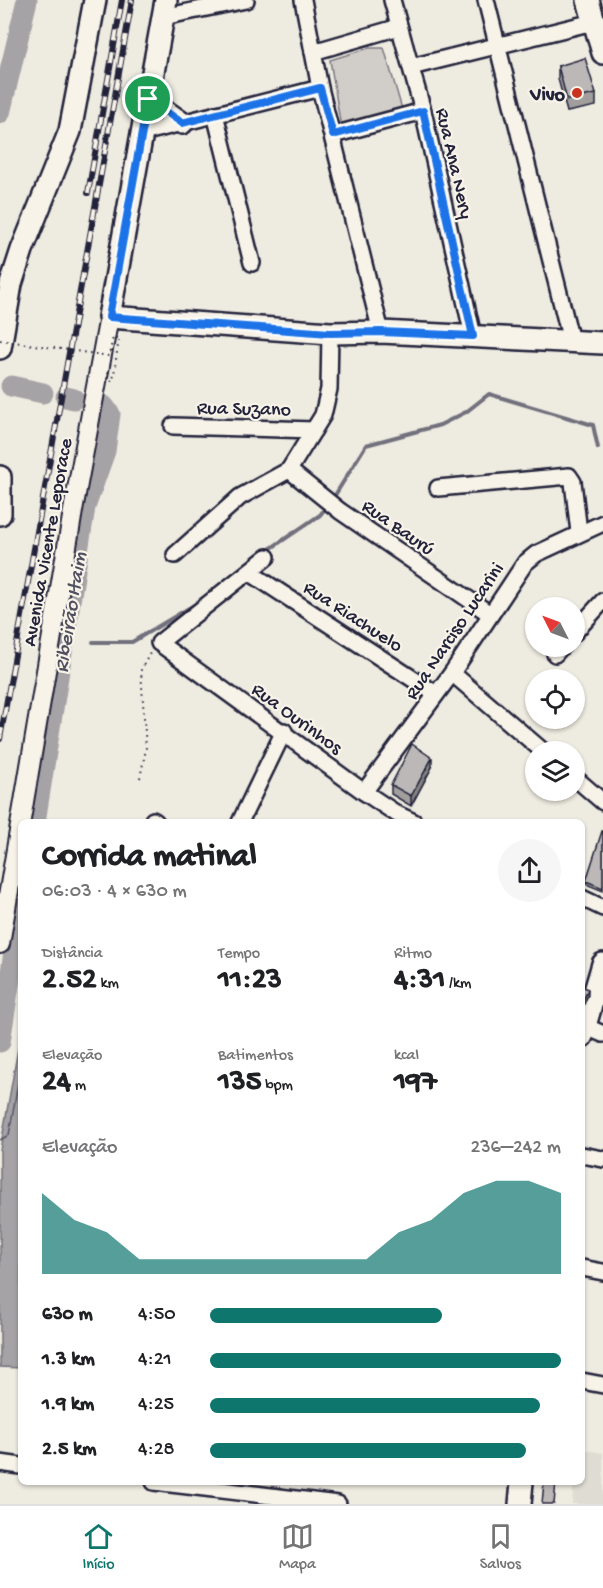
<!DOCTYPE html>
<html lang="pt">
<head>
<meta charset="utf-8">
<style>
	:root { --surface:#fff; --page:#f6f6f6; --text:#202124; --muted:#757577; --line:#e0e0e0; --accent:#0f766e }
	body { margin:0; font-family:"Gochi Hand",sans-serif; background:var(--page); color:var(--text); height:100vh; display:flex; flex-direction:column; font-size:22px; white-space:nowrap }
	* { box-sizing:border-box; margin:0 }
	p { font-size:20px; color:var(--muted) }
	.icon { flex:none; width:33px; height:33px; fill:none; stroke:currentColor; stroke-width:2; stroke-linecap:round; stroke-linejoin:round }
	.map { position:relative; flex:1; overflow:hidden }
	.panel { position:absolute; left:18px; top:819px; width:567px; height:666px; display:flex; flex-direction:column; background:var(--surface); border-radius:9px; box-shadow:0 2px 4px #0004 }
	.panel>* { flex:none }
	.needle { width:39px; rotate:312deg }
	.fabs { position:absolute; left:525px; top:597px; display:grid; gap:12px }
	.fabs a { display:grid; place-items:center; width:60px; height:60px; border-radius:50%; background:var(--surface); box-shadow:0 2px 4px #0004; font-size:30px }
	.pin { position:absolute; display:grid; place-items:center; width:51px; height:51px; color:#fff; margin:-26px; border:3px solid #fff; border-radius:50%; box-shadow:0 2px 6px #0007 }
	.round { display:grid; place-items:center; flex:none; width:63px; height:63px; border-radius:32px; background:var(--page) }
	.overview { display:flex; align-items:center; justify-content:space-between; height:102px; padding:0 24px }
	h1 { font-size:33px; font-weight:800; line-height:45px }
	.metrics { display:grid; grid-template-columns:repeat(3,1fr); gap:9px; height:102px; padding:6px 24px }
	.metrics div { display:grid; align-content:center }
	.metrics b { font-size:30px; font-weight:800 }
	.metrics small { font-size:16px; font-weight:400 }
	.metrics p { font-size:16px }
	.chart { height:168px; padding:12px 24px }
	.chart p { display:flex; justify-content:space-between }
	.chart svg { width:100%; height:108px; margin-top:6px; fill:var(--accent); opacity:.7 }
	ul { padding:0 24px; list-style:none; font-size:20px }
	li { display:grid; grid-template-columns:96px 72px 1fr; align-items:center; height:45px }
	li i { height:15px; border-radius:8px; background:var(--accent) }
	.dock { display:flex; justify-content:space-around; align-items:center; height:84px; border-top:2px solid var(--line); background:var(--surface); font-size:16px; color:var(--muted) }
	.dock a { display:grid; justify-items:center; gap:3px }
	.dock .active { color:var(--accent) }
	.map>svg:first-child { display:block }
	.built { fill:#dfdcd4 }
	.green { fill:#d1cdc9; stroke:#7a7882; stroke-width:1.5 }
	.water { fill:#a6a3a6; stroke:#716f7b; stroke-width:1.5 }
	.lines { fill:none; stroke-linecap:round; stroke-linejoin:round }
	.shore { stroke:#575666; stroke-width:1.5 }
	.stream { stroke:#716f7b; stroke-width:4 }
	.river { stroke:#a6a3a6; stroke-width:21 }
	.minor-casing { stroke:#22223b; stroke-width:20 }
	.tertiary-casing { stroke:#22223b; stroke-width:22 }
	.secondary-casing { stroke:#22223b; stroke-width:26 }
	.path { stroke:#22223b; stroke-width:2; stroke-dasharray:1.5 4.5; stroke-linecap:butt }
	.minor { stroke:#f7f3e8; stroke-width:15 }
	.tertiary { stroke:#f7f3e8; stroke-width:18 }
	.secondary { stroke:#f7f3e8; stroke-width:21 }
	.rail-casing { stroke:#22223b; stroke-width:6 }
	.rail { stroke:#f7f3e8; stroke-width:4; stroke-dasharray:11; stroke-linecap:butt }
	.path-bridge { stroke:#22223b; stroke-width:2; stroke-dasharray:1.5 4.5; stroke-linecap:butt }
	.wall { fill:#a19e9d; stroke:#22223b; stroke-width:1.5 }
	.shaded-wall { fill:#838180; stroke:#22223b; stroke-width:1.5 }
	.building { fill:#bbb8b7; stroke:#22223b; stroke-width:1.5 }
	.route-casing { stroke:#fff; stroke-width:12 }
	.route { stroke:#1a73e8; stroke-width:8 }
	.poi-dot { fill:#c8321e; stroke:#f7f3e8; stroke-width:2 }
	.labels { text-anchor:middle; stroke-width:4.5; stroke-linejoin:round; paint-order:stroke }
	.poi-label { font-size:20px; font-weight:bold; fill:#22223b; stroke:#f7f3e8; text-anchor:end }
	.street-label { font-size:20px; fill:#22223b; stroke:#f7f3e8 }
	.water-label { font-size:21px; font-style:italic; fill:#504f60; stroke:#f7f3e8 }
</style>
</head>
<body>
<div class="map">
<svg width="603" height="1504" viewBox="0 0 603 1504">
	<rect width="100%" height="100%" fill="#eeebe1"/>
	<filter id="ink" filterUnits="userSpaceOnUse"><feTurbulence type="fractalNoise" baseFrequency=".0167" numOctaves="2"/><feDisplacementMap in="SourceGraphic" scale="12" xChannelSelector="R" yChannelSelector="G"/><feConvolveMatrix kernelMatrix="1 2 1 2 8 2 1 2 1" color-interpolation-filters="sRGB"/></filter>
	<g filter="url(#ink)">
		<polygon class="built" points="582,1449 603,1453 603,1504 572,1504 574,1482 582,1482"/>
		<polygon class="green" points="369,48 384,48 402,109 341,127 330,60"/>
		<polygon class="water" points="21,1032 21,1368 0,1367 0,1150"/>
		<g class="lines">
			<polyline class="shore" points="0,1140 9,1135 21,1066"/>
			<g class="stream">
				<polyline points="332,500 366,445 440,425 466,412 489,394 593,425 598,448"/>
				<polyline points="264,553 320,515 328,505"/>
				<polyline points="93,642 132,642 199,602"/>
			</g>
			<g class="river">
				<polyline points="0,113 27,0"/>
				<polyline points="11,386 43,393"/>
				<polyline points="66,397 74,399"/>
				<polyline points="35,822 85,507 105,451 110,414 104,406"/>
				<polyline points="0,1042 21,908"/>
			</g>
			<g class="minor-casing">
				<g id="minor">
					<polyline points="303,0 320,88 381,332"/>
					<polyline points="392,0 423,111 473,336"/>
					<polyline points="486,0 571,341"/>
					<polyline points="163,17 246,0"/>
					<polyline points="313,52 399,27"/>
					<polyline points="411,67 593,22 603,23"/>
					<polyline points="215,114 252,263"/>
					<polyline points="142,133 320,88"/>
					<polyline points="333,135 423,111"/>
					<polyline points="173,426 314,430"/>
					<polyline points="289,470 340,511 490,614"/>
					<polyline points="438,488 569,476 573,482 579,532"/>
					<polyline points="175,555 240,497 289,470 323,415 329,389 330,333"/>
					<polyline points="267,557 159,643 364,792 397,814 414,822"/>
					<polyline points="249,572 436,694"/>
					<polyline points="574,633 603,601"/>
					<polyline points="555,654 562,646"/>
					<polyline points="452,673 544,752"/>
					<polyline points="574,777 603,802"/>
					<polyline points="364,792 452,673 525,563 536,554 603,523"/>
					<polyline points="153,820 156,822"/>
					<polyline points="240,822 284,731"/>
					<polyline points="582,898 603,908"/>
					<polyline points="582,1025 603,1034"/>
					<polyline points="582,1155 603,1159"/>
					<polyline points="582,1268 603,1272"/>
					<polyline points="582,1381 603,1385"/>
					<polyline points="0,1463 21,1466"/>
					<polyline points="154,1482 338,1504"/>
				</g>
			</g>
			<g class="tertiary-casing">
				<polyline id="tertiary" points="0,944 74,505 109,317"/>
			</g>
			<g class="secondary-casing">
				<g id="secondary">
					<polyline points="166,0 109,317 330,333 381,332 603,343"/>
					<polyline points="588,0 603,53"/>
					<polyline points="148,99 182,123"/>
					<polyline points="0,348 11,284 22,250 70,131 95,0"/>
					<polyline points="0,477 0,514"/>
					<polyline points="582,1036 603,964"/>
					<polyline points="520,1504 522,1482"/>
				</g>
			</g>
			<polyline class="path" points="140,778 146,749 141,670 150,653"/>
			<use href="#minor" class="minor"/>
			<use href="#tertiary" class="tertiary"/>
			<use href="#secondary" class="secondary"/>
			<g class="rail-casing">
				<g id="rail">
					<polyline points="88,193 122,0"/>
					<polyline points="0,739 132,0"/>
				</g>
			</g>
			<use href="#rail" class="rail"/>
			<polyline class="path-bridge" points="0,340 109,356 113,337 119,338 113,381 107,380 109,368"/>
		</g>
		<g class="wall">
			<polygon points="558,66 596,94 596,106 567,112 558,79"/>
			<polygon points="432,767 411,806 391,794 391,785"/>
			<polygon points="603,831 603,891 586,884 586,881"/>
		</g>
		<g class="shaded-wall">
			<polygon points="432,758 432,767 411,806 411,796"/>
			<polygon points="588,989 588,995 582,1009 582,1003"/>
		</g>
		<g class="building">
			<polygon points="585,58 596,94 567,100 558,66"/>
			<polygon points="412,744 432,758 411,796 391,785"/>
			<polygon points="602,831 603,831 603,888 586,881"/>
			<polygon points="582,986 588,989 582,1003"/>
			<polygon points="544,1482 556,1482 554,1504 542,1504"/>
		</g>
	</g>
	<g class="lines" filter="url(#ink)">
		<g class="route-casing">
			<polygon id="route" points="320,88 333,135 423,111 473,336 381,332 330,333 109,317 148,99 182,123"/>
		</g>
		<use href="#route" class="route"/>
	</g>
	<circle class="poi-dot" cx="577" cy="93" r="6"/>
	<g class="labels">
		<g class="poi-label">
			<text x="565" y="100">Vivo</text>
		</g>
		<g class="street-label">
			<text transform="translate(456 163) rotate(77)" y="7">Rua Ana Nery</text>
			<text transform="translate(244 407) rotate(1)" y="7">Rua Suzano</text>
			<text transform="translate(399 526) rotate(35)" y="7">Rua Baurú</text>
			<text transform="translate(46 542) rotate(-80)" y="7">Avenida Vicente Leporace</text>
			<text transform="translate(354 615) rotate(33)" y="7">Rua Riachuelo</text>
			<text transform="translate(453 630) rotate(-56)" y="7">Rua Narciso Lucarini</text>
			<text transform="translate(298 717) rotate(36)" y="7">Rua Ourinhos</text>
		</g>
		<g class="water-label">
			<text transform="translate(69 612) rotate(-81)" y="7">Ribeirão Itaim</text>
		</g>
	</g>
</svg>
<div class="fabs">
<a><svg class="needle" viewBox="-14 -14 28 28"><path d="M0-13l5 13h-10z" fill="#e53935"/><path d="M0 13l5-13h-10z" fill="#757577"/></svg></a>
<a><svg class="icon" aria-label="locate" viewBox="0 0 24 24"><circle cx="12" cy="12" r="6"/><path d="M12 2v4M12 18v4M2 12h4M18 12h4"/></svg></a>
<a><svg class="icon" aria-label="layers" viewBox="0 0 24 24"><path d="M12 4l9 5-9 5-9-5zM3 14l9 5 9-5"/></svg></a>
</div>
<div class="pin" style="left:148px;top:99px;background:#1e9e55"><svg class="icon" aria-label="arrive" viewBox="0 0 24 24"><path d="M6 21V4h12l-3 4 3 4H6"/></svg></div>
<section class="panel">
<div class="overview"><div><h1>Corrida matinal</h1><p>06:03 · 4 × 630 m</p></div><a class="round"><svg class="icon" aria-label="share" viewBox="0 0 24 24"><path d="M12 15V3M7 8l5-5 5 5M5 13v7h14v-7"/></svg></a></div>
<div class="metrics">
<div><p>Distância</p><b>2.52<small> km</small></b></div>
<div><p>Tempo</p><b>11:23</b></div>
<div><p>Ritmo</p><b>4:31<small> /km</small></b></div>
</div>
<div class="metrics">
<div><p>Elevação</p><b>24<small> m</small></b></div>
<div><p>Batimentos</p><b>135<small> bpm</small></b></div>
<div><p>kcal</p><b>197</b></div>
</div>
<div class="chart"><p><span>Elevação</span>236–242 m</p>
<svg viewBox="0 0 160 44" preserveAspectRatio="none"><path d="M0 44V11L10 22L20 27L30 38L40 38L50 38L60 38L70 38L80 38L90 38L100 38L110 27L120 22L130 11L140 6L150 6L160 11V44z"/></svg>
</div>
<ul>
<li><b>630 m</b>4:50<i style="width:66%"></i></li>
<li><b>1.3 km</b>4:21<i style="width:100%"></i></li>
<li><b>1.9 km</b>4:25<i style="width:94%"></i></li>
<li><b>2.5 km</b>4:28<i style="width:90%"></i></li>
</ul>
</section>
</div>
<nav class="dock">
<a class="active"><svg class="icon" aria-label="home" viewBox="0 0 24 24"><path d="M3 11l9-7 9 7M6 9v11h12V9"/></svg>Início</a>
<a><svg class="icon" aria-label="map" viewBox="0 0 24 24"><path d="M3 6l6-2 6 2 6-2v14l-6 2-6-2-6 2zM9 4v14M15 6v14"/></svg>Mapa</a>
<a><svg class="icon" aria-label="saved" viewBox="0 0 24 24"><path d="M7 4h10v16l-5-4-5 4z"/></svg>Salvos</a>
</nav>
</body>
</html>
